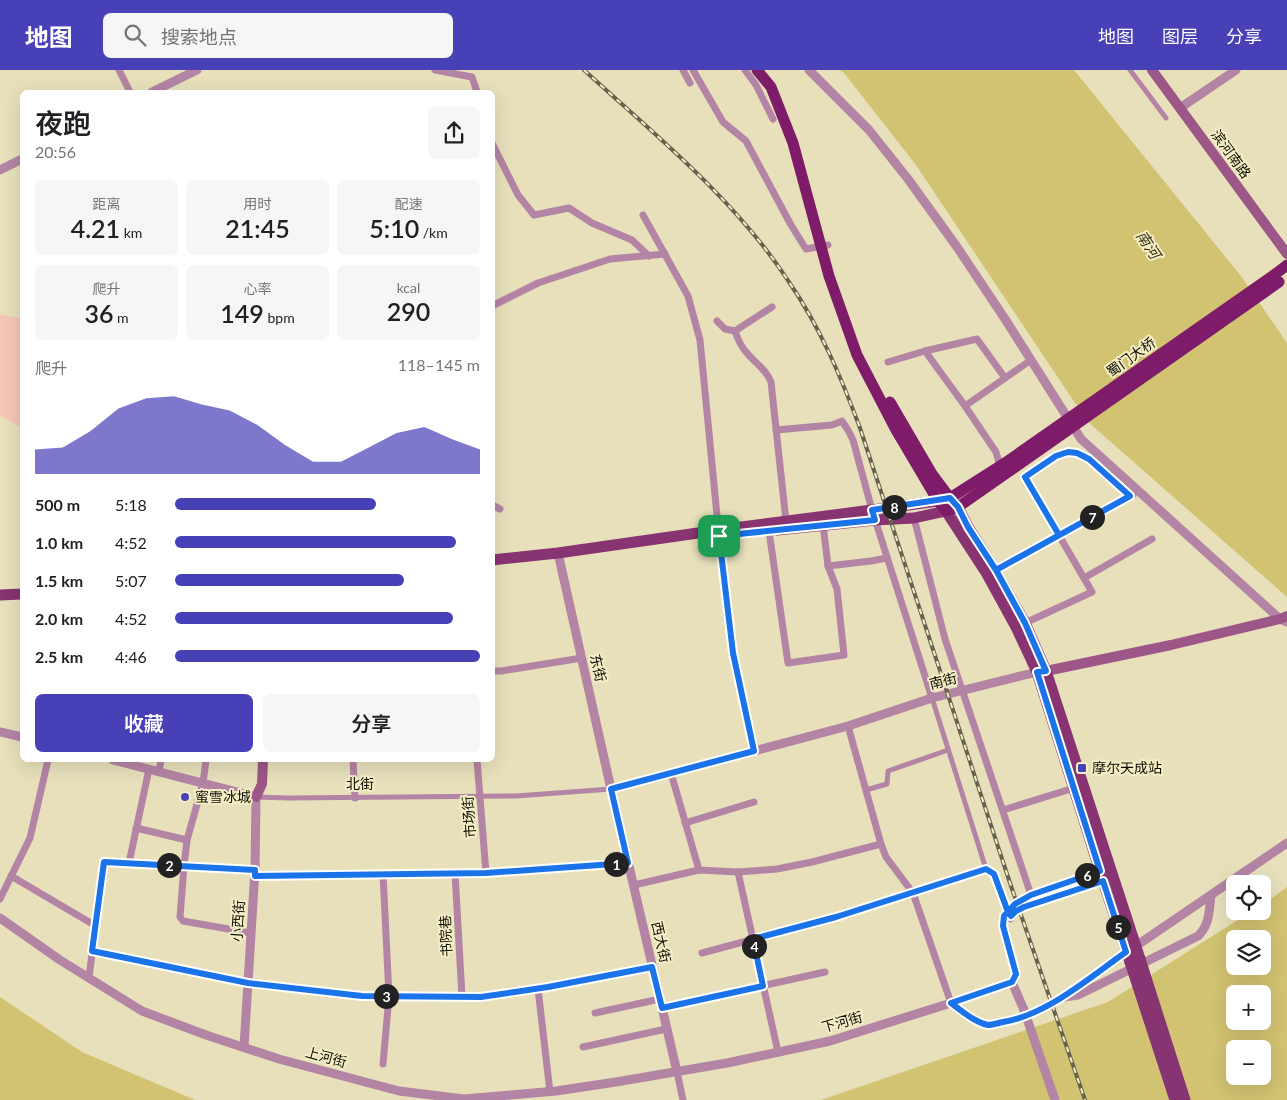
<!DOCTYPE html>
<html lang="zh">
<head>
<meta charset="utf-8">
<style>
	:root { --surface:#fff; --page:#f6f6f6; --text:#202124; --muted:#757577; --accent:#4740b6 }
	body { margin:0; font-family:Lato,"Noto Sans SC",sans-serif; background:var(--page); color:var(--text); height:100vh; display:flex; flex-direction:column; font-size:19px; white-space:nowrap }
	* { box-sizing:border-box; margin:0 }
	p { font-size:16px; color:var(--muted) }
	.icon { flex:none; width:28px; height:28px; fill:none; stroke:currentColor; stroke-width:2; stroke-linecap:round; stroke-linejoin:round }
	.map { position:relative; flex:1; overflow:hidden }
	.panel { position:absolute; left:20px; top:20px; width:475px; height:672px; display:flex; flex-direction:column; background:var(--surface); border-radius:8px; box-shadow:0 5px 20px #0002 }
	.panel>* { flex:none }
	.buttons { position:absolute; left:1226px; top:805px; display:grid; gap:10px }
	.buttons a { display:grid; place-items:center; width:45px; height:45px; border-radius:8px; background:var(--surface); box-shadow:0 5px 20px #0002; font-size:25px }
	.pin { position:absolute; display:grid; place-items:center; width:42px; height:42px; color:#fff; margin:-21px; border-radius:10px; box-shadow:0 2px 8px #0006 }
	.km { position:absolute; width:25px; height:25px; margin:-12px; border-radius:50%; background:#222; color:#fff; font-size:14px; line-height:25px; text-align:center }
	.round { display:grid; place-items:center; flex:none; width:52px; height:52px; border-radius:8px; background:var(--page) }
	.overview { display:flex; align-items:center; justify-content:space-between; height:85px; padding:0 15px }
	h1 { font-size:28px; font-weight:600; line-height:38px }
	.stats { display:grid; grid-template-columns:repeat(3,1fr); gap:8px; height:85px; padding:5px 15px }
	.stats div { display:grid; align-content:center; border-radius:8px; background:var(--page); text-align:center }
	.stats b { font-size:25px; font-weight:600 }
	.stats small { font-size:14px; font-weight:400 }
	.stats p { font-size:14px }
	.chart { height:140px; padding:10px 15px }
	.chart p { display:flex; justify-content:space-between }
	.chart svg { width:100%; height:90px; margin-top:5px; fill:var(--accent); opacity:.7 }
	.action { display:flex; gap:10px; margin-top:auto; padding:10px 15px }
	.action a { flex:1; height:58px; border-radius:8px; background:var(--accent); color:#fff; font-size:20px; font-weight:600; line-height:58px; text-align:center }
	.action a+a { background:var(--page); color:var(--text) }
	ul { padding:0 15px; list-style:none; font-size:16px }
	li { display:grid; grid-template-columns:80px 60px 1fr; align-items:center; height:38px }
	li i { height:12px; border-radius:6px; background:var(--accent) }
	header { display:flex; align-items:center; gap:30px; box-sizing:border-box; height:70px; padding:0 25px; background:var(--accent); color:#fff }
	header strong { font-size:24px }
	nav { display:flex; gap:28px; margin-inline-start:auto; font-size:18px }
	.search { width:350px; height:45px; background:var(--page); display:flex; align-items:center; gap:12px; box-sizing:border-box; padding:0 18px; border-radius:8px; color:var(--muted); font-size:19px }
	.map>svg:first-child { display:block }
	.green { fill:#f5c5b6 }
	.water { fill:#d2c372; fill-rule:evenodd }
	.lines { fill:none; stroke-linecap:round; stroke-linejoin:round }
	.pedestrian { stroke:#b484a4; stroke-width:5 }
	.minor { stroke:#b484a4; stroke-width:7 }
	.tertiary { stroke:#b484a4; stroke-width:9 }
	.secondary { stroke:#9c5687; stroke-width:10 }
	.primary { stroke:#883372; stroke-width:11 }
	.trunk { stroke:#7f1c69; stroke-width:11 }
	.rail-casing { stroke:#66624c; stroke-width:4 }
	.rail { stroke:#f4eec7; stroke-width:2; stroke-dasharray:5.5; stroke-linecap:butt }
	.tertiary-bridge { stroke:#b484a4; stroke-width:9 }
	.primary-bridge { stroke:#883372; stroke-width:11 }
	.trunk-bridge { stroke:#7f1c69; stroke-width:11 }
	.route-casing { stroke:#fff; stroke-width:10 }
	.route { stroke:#1a73e8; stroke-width:6 }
	.poi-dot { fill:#4740b6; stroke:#f4eec7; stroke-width:2 }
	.labels { text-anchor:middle; stroke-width:4; stroke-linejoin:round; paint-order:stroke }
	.street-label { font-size:14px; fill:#100e03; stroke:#f4eec7 }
	.poi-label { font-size:14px; fill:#100e03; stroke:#f4eec7; text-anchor:start }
	.water-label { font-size:15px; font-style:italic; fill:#38320e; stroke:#f4eec7 }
</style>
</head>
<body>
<header>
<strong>地图</strong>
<div class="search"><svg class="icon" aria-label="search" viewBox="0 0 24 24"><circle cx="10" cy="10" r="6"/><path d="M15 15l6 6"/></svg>搜索地点</div>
<nav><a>地图</a><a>图层</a><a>分享</a></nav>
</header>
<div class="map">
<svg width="1287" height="1030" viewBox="0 0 1287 1030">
	<rect width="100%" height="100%" fill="#e7e0bb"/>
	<polygon class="green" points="0,245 22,248 22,358 0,345"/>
	<g class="water">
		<polygon points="840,0 1074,0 1241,206 1287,273 1287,527 1087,351 916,95 844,3"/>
		<path d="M1287,817V1030H821L1108,932L1252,841H1262L1263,835ZM1235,869H1262V896H1235ZM1235,924H1262V951H1235ZM1235,979H1262V1006H1235Z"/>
		<polygon points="0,927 82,982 195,1030 0,1030"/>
	</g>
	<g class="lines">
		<g class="pedestrian">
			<polyline points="1130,0 1166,48"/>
			<polyline points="932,628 986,799"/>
			<polyline points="866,720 887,714 888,701 948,680"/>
			<polyline points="256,727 288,728 516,726 611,719"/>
		</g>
		<g class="minor">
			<polyline points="119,0 130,22"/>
			<polyline points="435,0 472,7 477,22"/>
			<polyline points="683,0 690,13"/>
			<polyline points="693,0 723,52 746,71 791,155 806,179 828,175"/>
			<polyline points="745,0 756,15 773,49"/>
			<polyline points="492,73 518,125 534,145 569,138 592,153 632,170 649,186"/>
			<polyline points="643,145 688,226 700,270 719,466 733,583 754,681"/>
			<polyline points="492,236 538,213 610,189 665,184"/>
			<polyline points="717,251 725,259 735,261 772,237"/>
			<path d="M735,261C738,270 741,277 747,283C756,294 766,299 771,312L786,451"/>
			<polyline points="925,281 965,336 996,382 1000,396"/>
			<polyline points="888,292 925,281 977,269 1005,308"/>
			<polyline points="965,336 1031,290"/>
			<polyline points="776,360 832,355 842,351 848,360 853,370 872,440 932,628"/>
			<polyline points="492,437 494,436 500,439"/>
			<polyline points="914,448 945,569 1031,825"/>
			<polyline points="769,461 788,593 844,585 837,519 828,496 823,455"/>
			<polyline points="828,496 871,491 887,488"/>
			<polyline points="995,500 1133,425"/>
			<polyline points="1084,508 1152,469"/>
			<polyline points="1025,553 1092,522 1025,407 1056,386 1068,383 1077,383 1089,389 1130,426"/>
			<polyline points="492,601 501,601 582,588"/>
			<polyline points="848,656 881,774 886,787 913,823 951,933"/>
			<polyline points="206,690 203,713 187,770 184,796 180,847 183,851 251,863"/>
			<polyline points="353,690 355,728"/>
			<polyline points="477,690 486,803"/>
			<polyline points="159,702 161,690"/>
			<polyline points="671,703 699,800"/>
			<polyline points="1003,740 1074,718"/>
			<polyline points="685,753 754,732"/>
			<polyline points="136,758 187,770"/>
			<polyline points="129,793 149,699"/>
			<polyline points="738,802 778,982"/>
			<polyline points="455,803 462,927"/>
			<polyline points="11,806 96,856"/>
			<polyline points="255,806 486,803 628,793"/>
			<polyline points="634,815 699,800 738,802 777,799 812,792 881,774"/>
			<polyline points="0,829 30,768 48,690"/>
			<polyline points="92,881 248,913 362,926 481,927 548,917 652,897"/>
			<polyline points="702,883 836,847 986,799 994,804 1010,845"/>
			<polyline points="89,907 104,792 255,800"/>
			<polyline points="538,919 550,1022"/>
			<polyline points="662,938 825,902"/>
			<polyline points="595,943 660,929"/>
			<polyline points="583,977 666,959"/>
			<polyline points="383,994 389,926 383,804"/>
			<polyline points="677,1002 683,1030"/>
		</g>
		<g class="tertiary">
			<polyline points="809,0 869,60 908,109 957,177 1005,249 1081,369 1280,549 1287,552"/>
			<polyline points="152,22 197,0"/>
			<polyline points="1180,38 1236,0"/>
			<polyline points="0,100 22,89"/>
			<polyline points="558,483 611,719 677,1002"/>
			<polyline points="0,662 22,667"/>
			<polyline points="113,690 256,727 255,800 244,977"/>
			<polyline points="611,719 848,656 932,628 1037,602"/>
			<polyline points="0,848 60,890 142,941 206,965 279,989 399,1021 464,1029 556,1021 616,1012 727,993 830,971 951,933 1012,912"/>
			<polyline points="1010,848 1016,841 1024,837 1108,809"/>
			<polyline points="1136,876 1287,773"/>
			<path d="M1064,927L1078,925L1198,866C1210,854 1209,841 1211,825"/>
			<path d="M951,933C962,941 974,952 988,955C992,955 998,953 1003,952C1047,945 1090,907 1126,882"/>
			<polyline points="1024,940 1012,912 1016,904 1003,856 1004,846 1015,834 1031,825 1105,799"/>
		</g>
		<g class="secondary">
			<polyline points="1152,0 1287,184"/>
			<polyline points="1038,602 1046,601 1171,575 1280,549 1287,546"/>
			<polyline points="256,727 262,714 263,690"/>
		</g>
		<g class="primary">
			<polyline points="777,460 875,450 914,448 946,441 987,504 1016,557 1037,602 1106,820 1130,892"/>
			<polyline points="492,490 558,483 719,460 872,440 938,431 950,428 958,437 968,457 995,500 1025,553 1046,601 1140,889"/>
			<polyline points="0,525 22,524"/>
		</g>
		<g class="trunk">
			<polyline points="757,0 771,17 793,73 829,206 857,285 896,360 938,431 946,441 958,437 1011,400"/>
			<polyline points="1274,205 1287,195"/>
			<polyline points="890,332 932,404 950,428 1005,393"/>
		</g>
		<g class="rail-casing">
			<path id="rail" d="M584,0C656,66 735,129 789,212C820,257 841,307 860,358L1010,813L1085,1030"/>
		</g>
		<use href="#rail" class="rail"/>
		<polyline class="tertiary-bridge" points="1024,940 1055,1030"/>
		<g class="primary-bridge">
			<polyline points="1140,889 1185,1030"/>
			<polyline points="1130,892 1175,1030"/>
		</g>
		<g class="trunk-bridge">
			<polyline points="1005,393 1274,205"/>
			<polyline points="1011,400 1279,212"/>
		</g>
	</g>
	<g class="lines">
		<g class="route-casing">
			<path id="route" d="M719,466L733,583L754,681L611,719L628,793L486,803L255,806V800L104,792L92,881L248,913L362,926L481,927L548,917L652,897L662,938L763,916L753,869L836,847L986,799L994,804L1008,842L1011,846L1016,841L1024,837L1103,811L1126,882C1090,907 1047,945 1003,952C998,953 992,955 988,955C974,952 962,941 951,933L1012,912L1016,904L1003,856L1004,846L1015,834L1031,825L1100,801L1037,602L1046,601L1025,553L996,500L1130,426L1089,389L1077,383L1068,382L1056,386L1025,407L1059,465L996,500L968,457L958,437L950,428L872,440L875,450L719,466"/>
		</g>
		<use href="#route" class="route"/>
	</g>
	<g class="poi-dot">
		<rect x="1077" y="693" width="10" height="10" rx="2.5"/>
		<circle cx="185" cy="727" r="5"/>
	</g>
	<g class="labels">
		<g class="street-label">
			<text transform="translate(1231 84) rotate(54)" y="5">滨河南路</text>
			<text transform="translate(1131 287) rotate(-35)" y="5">蜀门大桥</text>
			<text transform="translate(598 598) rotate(77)" y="5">东街</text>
			<text transform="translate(943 611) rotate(-14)" y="5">南街</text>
			<text x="360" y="719">北街</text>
			<text transform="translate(469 747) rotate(-94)" y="5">市场街</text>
			<text transform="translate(238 851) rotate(-86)" y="5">小西街</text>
			<text transform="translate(446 866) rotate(-93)" y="5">书院巷</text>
			<text transform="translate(661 872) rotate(77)" y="5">西大街</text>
			<text transform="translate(842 952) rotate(-16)" y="5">下河街</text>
			<text transform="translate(326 987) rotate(15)" y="5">上河街</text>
		</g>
		<g class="poi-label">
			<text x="1092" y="703">摩尔天成站</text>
			<text x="195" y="732">蜜雪冰城</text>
		</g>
		<g class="water-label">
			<text transform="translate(1148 175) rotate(56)" y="5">南河</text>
		</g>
	</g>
</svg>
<div class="buttons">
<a><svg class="icon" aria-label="locate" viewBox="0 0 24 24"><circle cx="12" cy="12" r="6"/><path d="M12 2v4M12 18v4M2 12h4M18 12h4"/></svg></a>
<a><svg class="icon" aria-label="layers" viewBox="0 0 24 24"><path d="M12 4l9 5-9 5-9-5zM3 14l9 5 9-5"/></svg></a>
<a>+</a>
<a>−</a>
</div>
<div class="pin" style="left:719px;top:466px;background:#1e9e55"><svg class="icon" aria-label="arrive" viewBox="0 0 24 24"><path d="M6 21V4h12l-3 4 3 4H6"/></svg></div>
<b class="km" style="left:616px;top:794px">1</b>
<b class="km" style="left:169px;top:795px">2</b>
<b class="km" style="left:386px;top:926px">3</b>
<b class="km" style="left:754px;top:876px">4</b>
<b class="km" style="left:1118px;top:857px">5</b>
<b class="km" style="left:1087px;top:805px">6</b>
<b class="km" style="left:1092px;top:447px">7</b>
<b class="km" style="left:894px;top:437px">8</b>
<section class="panel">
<div class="overview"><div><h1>夜跑</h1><p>20:56</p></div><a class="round"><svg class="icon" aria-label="share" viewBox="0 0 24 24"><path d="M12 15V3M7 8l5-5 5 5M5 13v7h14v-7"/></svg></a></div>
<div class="stats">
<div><p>距离</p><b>4.21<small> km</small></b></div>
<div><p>用时</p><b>21:45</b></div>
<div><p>配速</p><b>5:10<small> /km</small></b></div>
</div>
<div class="stats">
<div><p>爬升</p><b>36<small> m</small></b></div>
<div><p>心率</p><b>149<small> bpm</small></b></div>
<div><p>kcal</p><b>290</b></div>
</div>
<div class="chart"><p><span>爬升</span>118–145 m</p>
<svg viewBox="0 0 160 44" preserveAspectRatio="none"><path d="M0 44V32L10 31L20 23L30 12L40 7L50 6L60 10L70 13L80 20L90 30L100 38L110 38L120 31L130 24L140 21L150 27L160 32V44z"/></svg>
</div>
<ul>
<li><b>500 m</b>5:18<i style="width:66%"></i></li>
<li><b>1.0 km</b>4:52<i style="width:92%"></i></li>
<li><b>1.5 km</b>5:07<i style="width:75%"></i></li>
<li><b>2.0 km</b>4:52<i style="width:91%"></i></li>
<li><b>2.5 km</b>4:46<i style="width:100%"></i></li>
</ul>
<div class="action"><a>收藏</a><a>分享</a></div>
</section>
</div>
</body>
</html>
